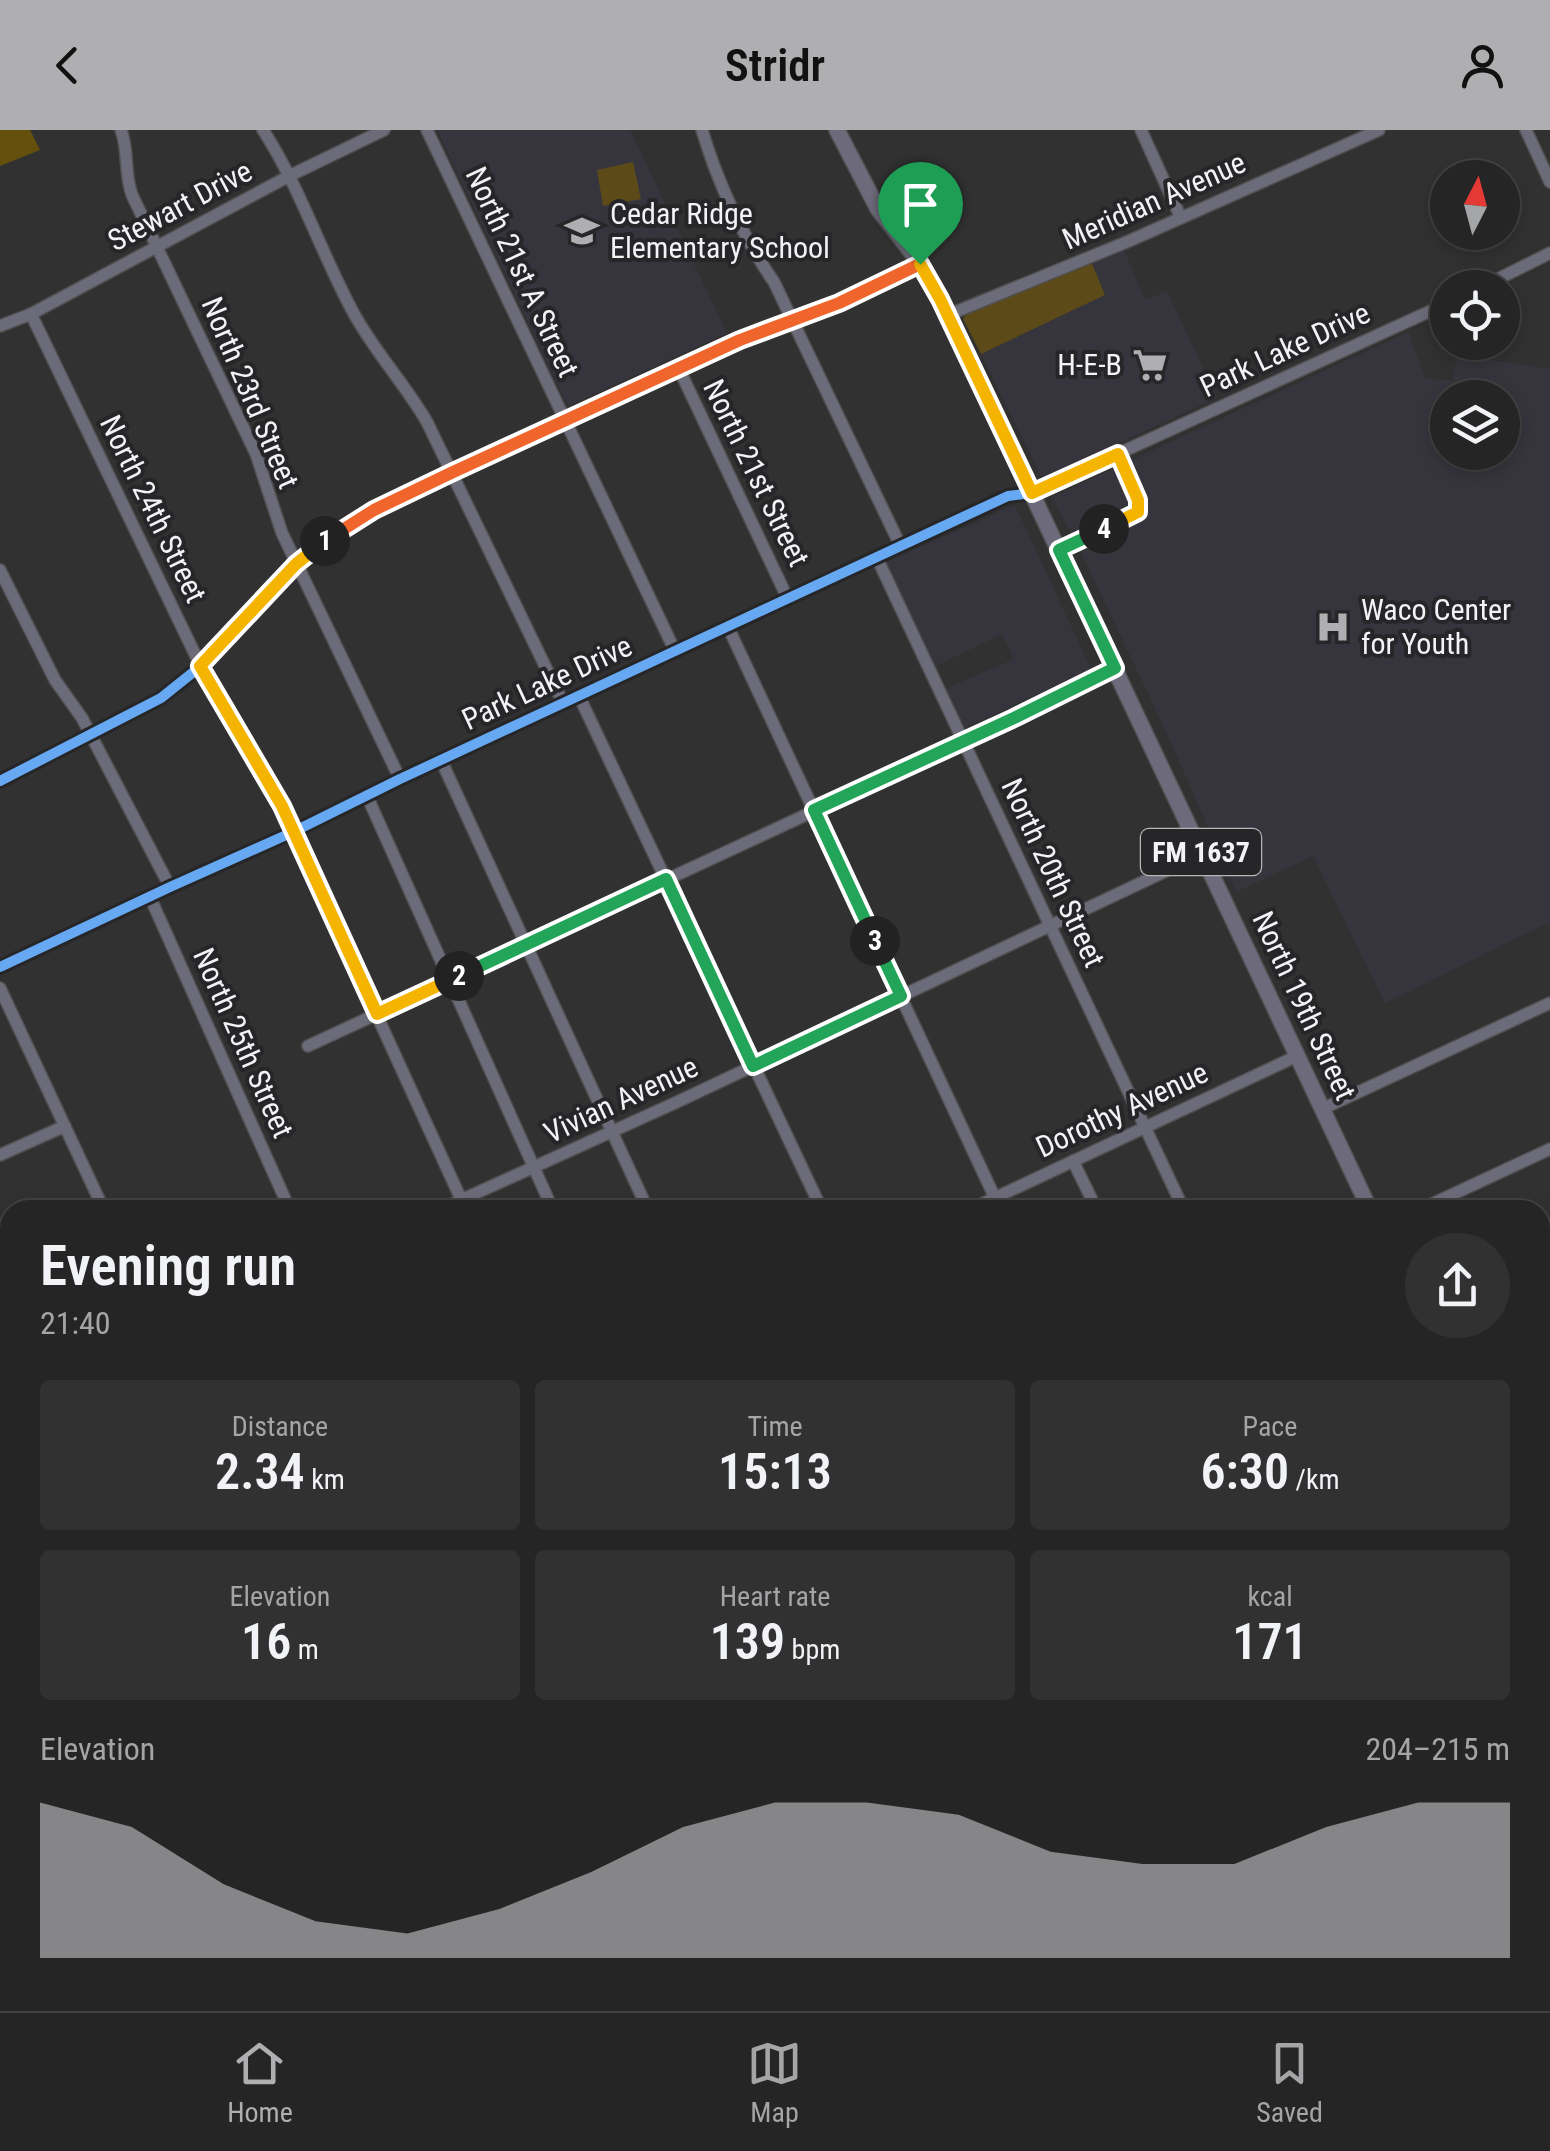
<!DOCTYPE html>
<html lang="en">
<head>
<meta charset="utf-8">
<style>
	:root { --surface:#252526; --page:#313132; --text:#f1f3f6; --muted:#a3a5a7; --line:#424243; --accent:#afaeb0 }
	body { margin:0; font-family:"Roboto Condensed",sans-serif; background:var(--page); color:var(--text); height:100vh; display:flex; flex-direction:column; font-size:38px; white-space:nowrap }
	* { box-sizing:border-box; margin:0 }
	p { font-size:32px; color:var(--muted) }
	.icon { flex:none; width:55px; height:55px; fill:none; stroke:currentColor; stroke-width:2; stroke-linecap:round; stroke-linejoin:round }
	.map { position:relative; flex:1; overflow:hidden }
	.drawer { position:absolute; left:0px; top:1070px; width:1550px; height:812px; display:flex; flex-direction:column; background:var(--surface); border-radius:30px 30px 0 0; box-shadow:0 5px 15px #0003,0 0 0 2px var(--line) }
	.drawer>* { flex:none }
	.needle { width:65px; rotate:6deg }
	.controls { position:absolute; left:1430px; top:30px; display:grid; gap:20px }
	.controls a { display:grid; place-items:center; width:90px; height:90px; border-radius:50%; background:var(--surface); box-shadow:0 5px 15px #0003,0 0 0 2px var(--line); font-size:50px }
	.pin { position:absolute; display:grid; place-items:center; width:85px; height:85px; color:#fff; margin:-102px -42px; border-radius:50% 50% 50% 0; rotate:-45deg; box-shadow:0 0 10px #0007 }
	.pin .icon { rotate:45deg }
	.km { position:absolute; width:50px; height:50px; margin:-25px; border-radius:50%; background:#222; color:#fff; font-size:28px; line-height:50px; text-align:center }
	.round { display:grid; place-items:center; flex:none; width:105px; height:105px; border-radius:52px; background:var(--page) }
	.overview { display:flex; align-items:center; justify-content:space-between; height:170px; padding:0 40px }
	h1 { font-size:55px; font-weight:600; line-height:75px }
	.figures { display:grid; grid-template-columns:repeat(3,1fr); gap:15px; height:170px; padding:10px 40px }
	.figures div { display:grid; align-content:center; border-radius:10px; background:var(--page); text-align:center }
	.figures b { font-size:50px; font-weight:600 }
	.figures small { font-size:28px; font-weight:400 }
	.figures p { font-size:28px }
	.chart { height:280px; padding:20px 40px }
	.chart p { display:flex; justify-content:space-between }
	.chart svg { width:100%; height:180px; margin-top:10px; fill:var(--accent); opacity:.7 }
	header { display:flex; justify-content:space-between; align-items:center; height:130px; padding:0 40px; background:var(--accent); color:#111; font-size:45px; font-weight:600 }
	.dock { display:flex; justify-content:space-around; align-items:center; height:140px; border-top:2px solid var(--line); background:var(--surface); font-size:28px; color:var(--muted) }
	.dock a { display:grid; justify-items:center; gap:5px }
	.dock .active { color:var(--accent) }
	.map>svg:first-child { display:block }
	.built { fill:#36353d; fill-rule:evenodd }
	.green { fill:#5c4a19 }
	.forest { fill:#654f0c }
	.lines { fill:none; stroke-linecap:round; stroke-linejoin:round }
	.stream { stroke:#2a2107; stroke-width:2.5 }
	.minor-casing { stroke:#505051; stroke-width:14 }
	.major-casing { stroke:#505051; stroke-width:18 }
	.minor { stroke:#6c6b79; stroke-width:11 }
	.major { stroke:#6d6b7b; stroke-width:15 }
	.cycleway-casing { stroke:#262629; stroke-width:16 }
	.cycleway { stroke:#66a8f1; stroke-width:10 }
	.split-1-casing { stroke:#fff; stroke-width:20 }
	.split-2-casing { stroke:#fff; stroke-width:20 }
	.split-3-casing { stroke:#fff; stroke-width:20 }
	.split-4-casing { stroke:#fff; stroke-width:20 }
	.split-5-casing { stroke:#fff; stroke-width:20 }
	.split-1 { stroke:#f0652b; stroke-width:12 }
	.split-2 { stroke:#f5b400; stroke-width:12 }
	.split-3 { stroke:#22a559; stroke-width:12 }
	.split-4 { stroke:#22a559; stroke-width:12 }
	.split-5 { stroke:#f5b400; stroke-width:12 }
	.labels { text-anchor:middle; stroke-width:8; stroke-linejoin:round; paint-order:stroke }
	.shield { fill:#262629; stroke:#b6b5b7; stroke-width:2.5 }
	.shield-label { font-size:28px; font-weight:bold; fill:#f3f2f4 }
	.street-label { font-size:30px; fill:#f3f2f4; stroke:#262629 }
	.poi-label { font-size:30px; fill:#f3f2f4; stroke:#262629; text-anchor:start }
</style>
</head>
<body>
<header><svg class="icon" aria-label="back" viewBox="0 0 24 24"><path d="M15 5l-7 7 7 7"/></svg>Stridr<svg class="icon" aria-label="person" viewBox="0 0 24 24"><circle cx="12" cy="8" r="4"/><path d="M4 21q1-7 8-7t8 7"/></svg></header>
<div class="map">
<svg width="1550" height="1881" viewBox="0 0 1550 1881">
	<rect width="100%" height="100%" fill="#313132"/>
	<g class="built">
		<polygon points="437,0 630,0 727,203 568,276"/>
		<polygon points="1123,118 1145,170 1167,161 1217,268 1042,348 981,224 1105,165 1091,131"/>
		<path d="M1408,202L1425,248L1453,251L1457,224L1550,239V792L1385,873L1313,726L1236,762L1169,608L1080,420L1052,367ZM1448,268H1502V322H1448Z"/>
		<polygon points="1015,375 1091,539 965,598 945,559 1014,529 1005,510 1002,504 934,537 884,433"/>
	</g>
	<g class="green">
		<polygon points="633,32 641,69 603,76 597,40"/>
		<polygon points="1091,131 1105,165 981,224 963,189 966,185"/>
	</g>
	<polygon class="forest" points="0,0 30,0 40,20 0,36"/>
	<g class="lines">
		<polyline class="stream" points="1540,1270 1550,1264"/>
		<g class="minor-casing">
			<g id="minor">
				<path d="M121,0C129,21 124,43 132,65L256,324L282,403L400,649"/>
				<path d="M263,0C300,57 321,123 353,182C374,221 405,254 427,292L563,573"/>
				<polyline points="427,0 675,521"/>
				<path d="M702,0C718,53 743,107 774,152L901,417"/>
				<polyline points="1141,0 1181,88"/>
				<polyline points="1526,0 1550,52"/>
				<polyline points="1480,158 1550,123"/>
				<polyline points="31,184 206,547 281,676 466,1080"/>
				<polyline points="948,185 1129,111 1379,0"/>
				<polyline points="0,196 31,184 289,46 384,0"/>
				<polyline points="679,239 788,469"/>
				<polyline points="1059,420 1138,382 1138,370 1117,324"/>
				<polyline points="877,428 1184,1080"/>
				<polyline points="0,440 55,550 82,588 170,757"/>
				<polyline points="728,497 995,1068"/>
				<polyline points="579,566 822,1080"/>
				<polyline points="441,630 648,1080"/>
				<polyline points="0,651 161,568 201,536 296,434 314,418 374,380 740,210 839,173 920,134"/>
				<polyline points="367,666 553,1080"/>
				<polyline points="150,767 290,1080"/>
				<polyline points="0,837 170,757 293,702 400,649 1008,366 1032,363 1448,173"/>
				<polyline points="0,858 104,1080"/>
				<polyline points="308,916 963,612 1115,538"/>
				<polyline points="1322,979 1550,873"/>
				<polyline points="0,1025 65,996"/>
				<polyline points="1073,1031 1097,1080"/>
				<polyline points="439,1080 677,972 1202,724"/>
				<polyline points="969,1080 1297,926"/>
				<polyline points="1419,1080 1550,1019"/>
				<polyline points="1540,1153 1550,1149"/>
				<polyline points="0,1287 10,1308"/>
				<polyline points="1540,1441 1550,1462"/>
				<polyline points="1540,1479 1550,1474"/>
				<polyline points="1540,1659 1550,1654"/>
				<polyline points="1540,1841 1550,1836"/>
				<polyline points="1540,1850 1550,1872"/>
				<polyline points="150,1872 154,1881"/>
				<polyline points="466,1872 470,1881"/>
				<polyline points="649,1872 653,1881"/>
				<polyline points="832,1872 836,1881"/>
				<polyline points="1008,1872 1012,1881"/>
				<polyline points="1192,1872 1196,1881"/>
				<polyline points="1370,1872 1373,1881"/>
				<polyline points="93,1881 111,1872"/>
				<polyline points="273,1881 291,1872"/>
				<polyline points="667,1881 685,1872"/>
				<polyline points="1060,1881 1078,1872"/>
				<polyline points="1454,1881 1472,1872"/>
			</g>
		</g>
		<g class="major-casing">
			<g id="major">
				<polyline points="837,0 878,79 916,128 940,169 1370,1080"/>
				<polyline points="1540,1245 1550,1248"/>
			</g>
		</g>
		<use href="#minor" class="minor"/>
		<use href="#major" class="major"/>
		<g class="cycleway-casing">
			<g id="cycleway">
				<polyline points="0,651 161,568 201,536 296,434 314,418 374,380 740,210 839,173 920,134"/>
				<polyline points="0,837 170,757 293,702 400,649 1008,366 1032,363 1117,324"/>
			</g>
		</g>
		<use href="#cycleway" class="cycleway"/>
	</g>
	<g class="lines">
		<g class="split-1-casing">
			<polyline id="split-1" points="325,411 374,380 451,343 740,210 839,173 920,134"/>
		</g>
		<g class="split-2-casing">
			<polyline id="split-2" points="325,411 296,434 200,536 282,676 377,884 459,846"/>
		</g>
		<g class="split-3-casing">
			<polyline id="split-3" points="459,846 666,749 753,936 901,866 875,811"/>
		</g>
		<g class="split-4-casing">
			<polyline id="split-4" points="875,811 814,680 1014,588 1115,538 1059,420 1104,399"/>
		</g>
		<g class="split-5-casing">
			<polyline id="split-5" points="920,134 940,169 1032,363 1118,324 1138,370 1138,382 1104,399"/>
		</g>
		<use href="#split-1" class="split-1"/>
		<use href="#split-2" class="split-2"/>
		<use href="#split-3" class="split-3"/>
		<use href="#split-4" class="split-4"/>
		<use href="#split-5" class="split-5"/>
	</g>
	<defs>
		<g id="school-bare" transform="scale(2.7)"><path d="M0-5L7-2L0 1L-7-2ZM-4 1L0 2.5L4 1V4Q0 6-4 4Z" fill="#afaeb0" stroke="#262629" stroke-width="2.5" paint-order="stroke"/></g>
		<g id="supermarket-bare" transform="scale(2.7)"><path d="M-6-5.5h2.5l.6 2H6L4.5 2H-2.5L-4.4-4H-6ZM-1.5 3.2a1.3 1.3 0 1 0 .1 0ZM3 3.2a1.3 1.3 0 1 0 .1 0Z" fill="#afaeb0" stroke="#262629" stroke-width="2.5" paint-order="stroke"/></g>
		<g id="hospital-bare" transform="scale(2.7)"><path d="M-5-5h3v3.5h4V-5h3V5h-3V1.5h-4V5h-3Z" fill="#afaeb0" stroke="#262629" stroke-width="2.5" paint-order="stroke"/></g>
	</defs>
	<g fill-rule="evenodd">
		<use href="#school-bare" x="582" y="101"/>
		<use href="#supermarket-bare" x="1150" y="235"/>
		<use href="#hospital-bare" x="1333" y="497"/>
	</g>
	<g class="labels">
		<rect class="shield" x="1141" y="699" width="120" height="46" rx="8"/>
		<g class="shield-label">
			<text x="1201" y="732">FM 1637</text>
		</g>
		<g class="street-label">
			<text transform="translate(1154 71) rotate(-24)" y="10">Meridian Avenue</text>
			<text transform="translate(180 76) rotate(-28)" y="10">Stewart Drive</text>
			<text transform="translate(522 142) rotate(65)" y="10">North 21st A Street</text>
			<text transform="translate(1285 220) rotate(-25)" y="10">Park Lake Drive</text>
			<text transform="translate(250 263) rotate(67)" y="10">North 23rd Street</text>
			<text transform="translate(756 343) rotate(64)" y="10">North 21st Street</text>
			<text transform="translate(153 379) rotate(64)" y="10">North 24th Street</text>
			<text transform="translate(547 553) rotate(-25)" y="10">Park Lake Drive</text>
			<text transform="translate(1053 743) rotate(65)" y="10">North 20th Street</text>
			<text transform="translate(1304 876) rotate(65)" y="10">North 19th Street</text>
			<text transform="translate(243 913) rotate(66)" y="10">North 25th Street</text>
			<text transform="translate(621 970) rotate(-25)" y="10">Vivian Avenue</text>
			<text transform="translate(1122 980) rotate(-25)" y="10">Dorothy Avenue</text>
		</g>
		<g class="poi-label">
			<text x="610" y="94">Cedar Ridge<tspan x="610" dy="34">Elementary School</tspan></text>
			<text x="1122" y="245" text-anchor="end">H-E-B</text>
			<text x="1361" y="490">Waco Center<tspan x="1361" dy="34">for Youth</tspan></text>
		</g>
	</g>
</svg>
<div class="controls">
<a><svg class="needle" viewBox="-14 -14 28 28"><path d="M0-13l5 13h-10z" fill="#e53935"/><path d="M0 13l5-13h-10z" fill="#a3a5a7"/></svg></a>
<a><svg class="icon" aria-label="locate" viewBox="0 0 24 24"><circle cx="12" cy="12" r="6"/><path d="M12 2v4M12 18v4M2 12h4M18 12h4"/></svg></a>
<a><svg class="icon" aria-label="layers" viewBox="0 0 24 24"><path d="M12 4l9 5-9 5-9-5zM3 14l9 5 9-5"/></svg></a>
</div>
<div class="pin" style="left:920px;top:134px;background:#1e9e55"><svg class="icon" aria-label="arrive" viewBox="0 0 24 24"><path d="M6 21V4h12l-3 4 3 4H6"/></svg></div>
<b class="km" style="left:325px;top:411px">1</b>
<b class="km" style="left:459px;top:846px">2</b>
<b class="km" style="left:875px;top:811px">3</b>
<b class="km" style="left:1104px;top:399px">4</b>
<section class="drawer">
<div class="overview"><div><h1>Evening run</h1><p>21:40</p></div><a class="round"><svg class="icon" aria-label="share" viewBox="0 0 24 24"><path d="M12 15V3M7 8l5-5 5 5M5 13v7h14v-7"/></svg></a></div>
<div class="figures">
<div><p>Distance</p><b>2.34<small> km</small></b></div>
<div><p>Time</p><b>15:13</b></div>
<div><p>Pace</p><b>6:30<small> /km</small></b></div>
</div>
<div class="figures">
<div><p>Elevation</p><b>16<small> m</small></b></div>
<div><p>Heart rate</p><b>139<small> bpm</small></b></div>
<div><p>kcal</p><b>171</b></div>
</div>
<div class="chart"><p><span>Elevation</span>204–215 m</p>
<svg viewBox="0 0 160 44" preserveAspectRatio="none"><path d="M0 44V6L10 12L20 26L30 35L40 38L50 32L60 23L70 12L80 6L90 6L100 9L110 18L120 21L130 21L140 12L150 6L160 6V44z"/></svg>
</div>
</section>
</div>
<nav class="dock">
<a class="active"><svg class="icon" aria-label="home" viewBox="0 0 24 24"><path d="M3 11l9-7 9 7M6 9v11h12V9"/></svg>Home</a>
<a><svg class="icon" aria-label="map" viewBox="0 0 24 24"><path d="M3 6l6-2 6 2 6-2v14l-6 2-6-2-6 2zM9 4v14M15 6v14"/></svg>Map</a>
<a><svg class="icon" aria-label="saved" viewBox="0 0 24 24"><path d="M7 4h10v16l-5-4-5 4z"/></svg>Saved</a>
</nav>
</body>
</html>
